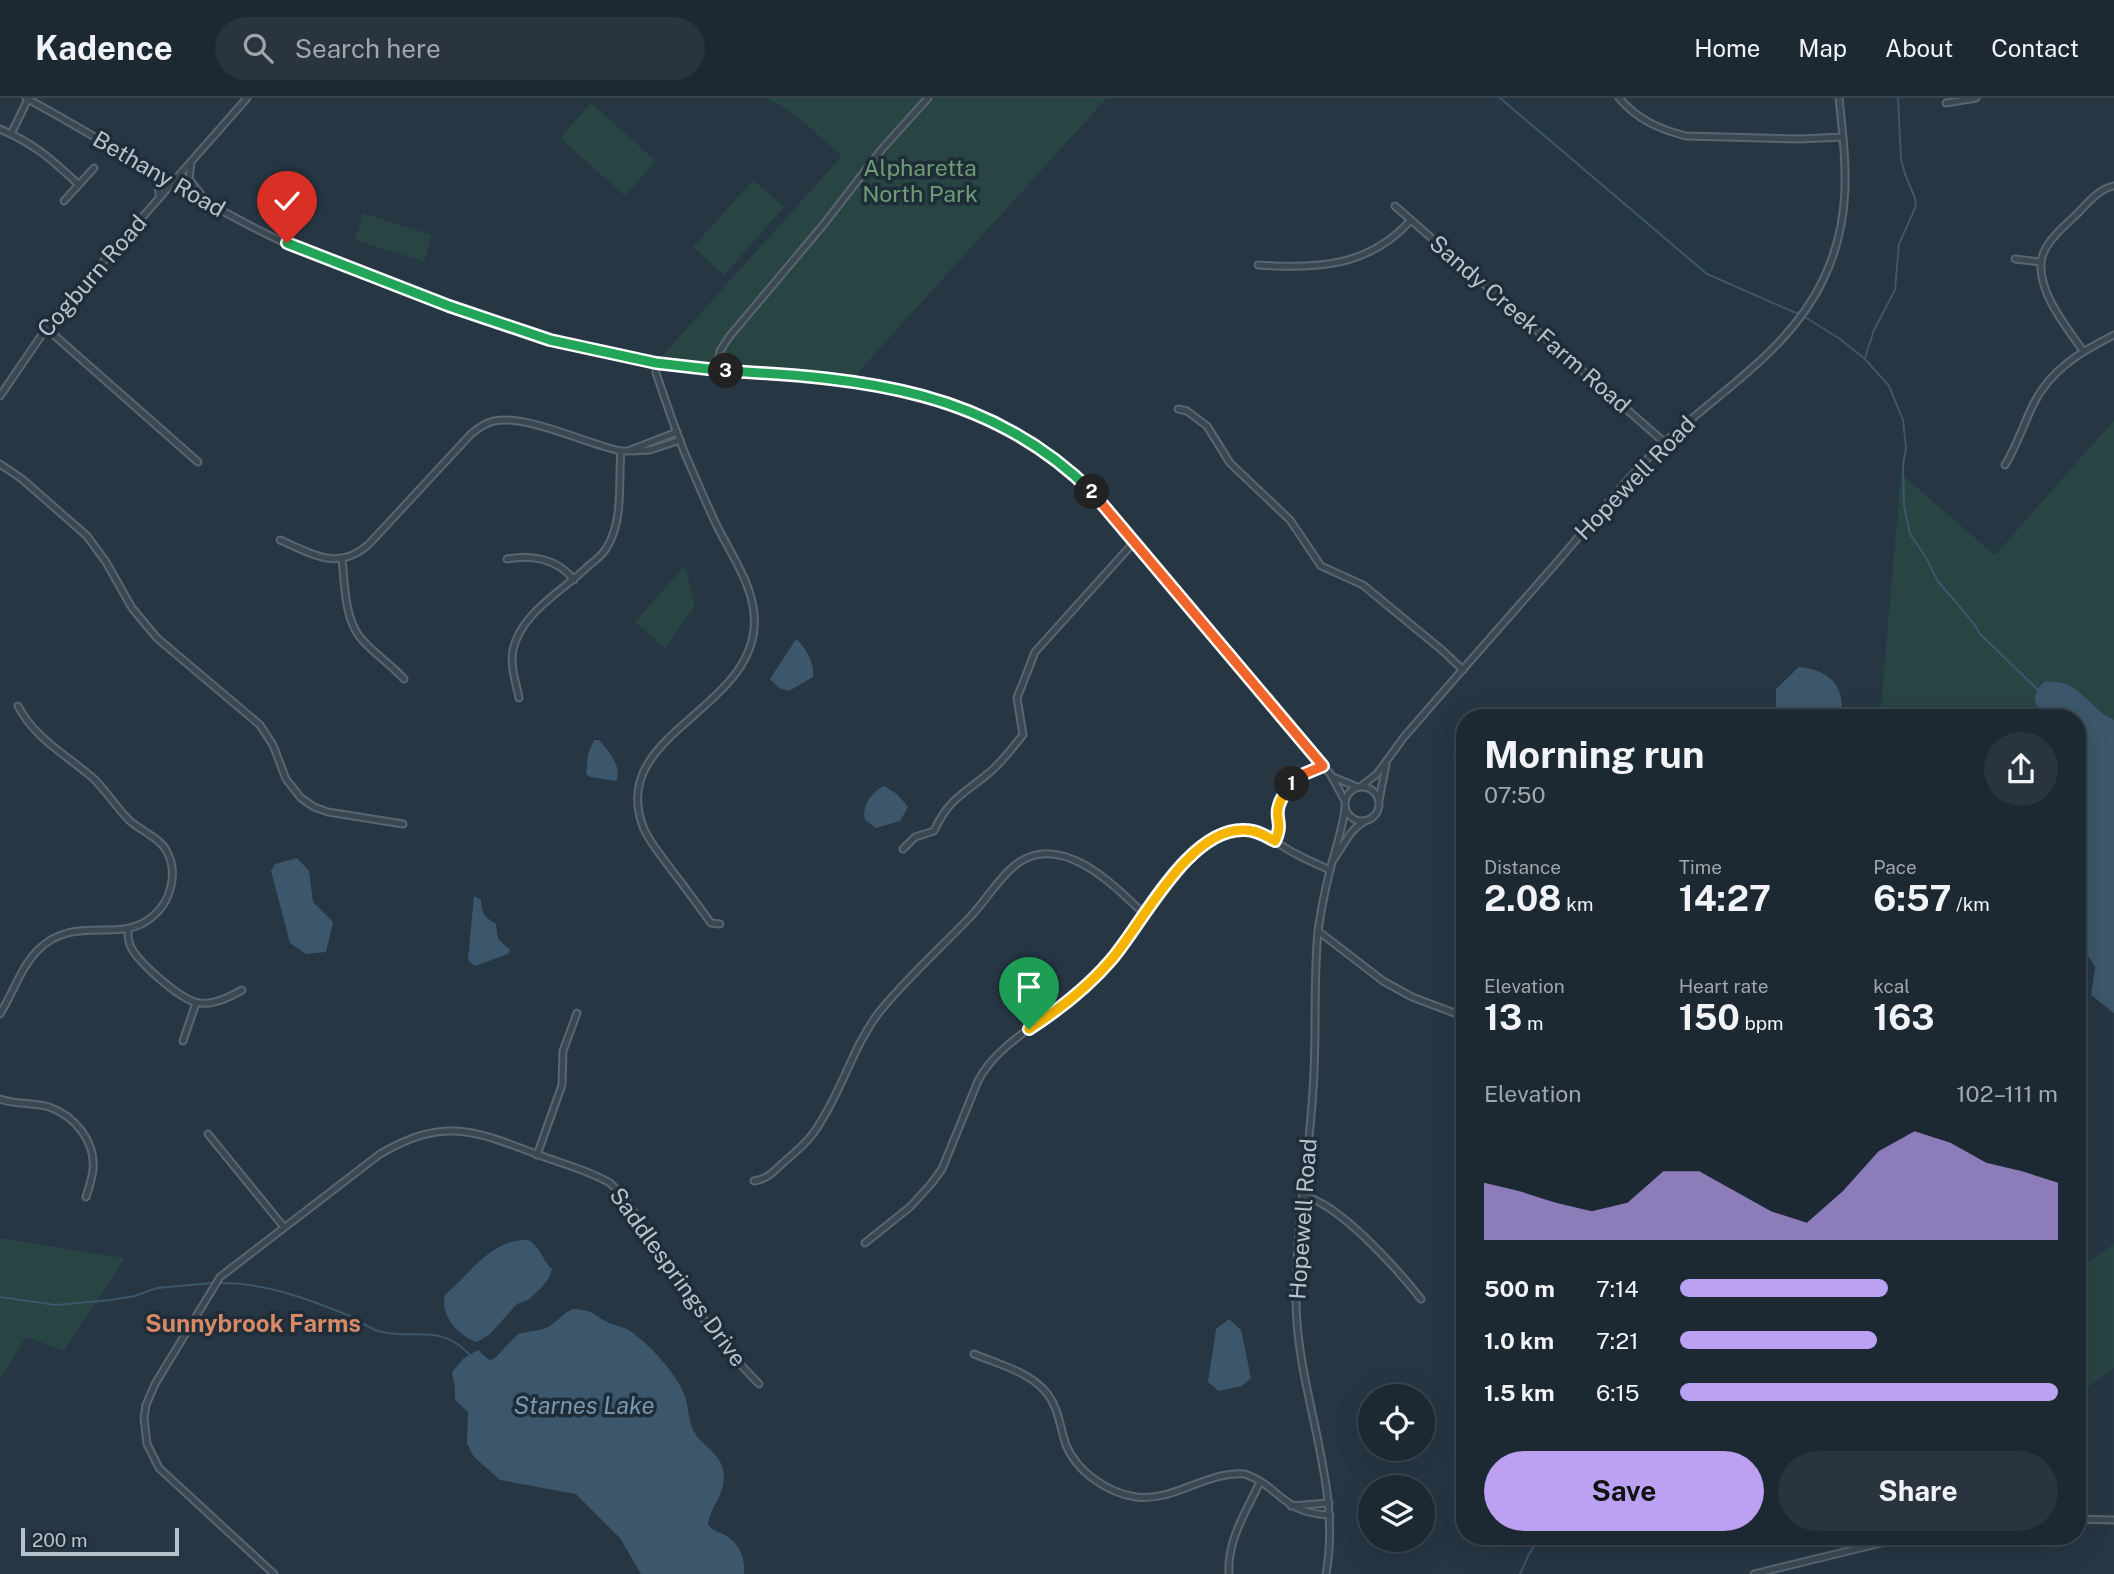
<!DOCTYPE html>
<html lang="en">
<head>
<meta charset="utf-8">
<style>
	:root { --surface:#1c2832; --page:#29343e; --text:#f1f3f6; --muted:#a0a6ac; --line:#3a444d; --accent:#bca0f2 }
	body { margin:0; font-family:"Public Sans",sans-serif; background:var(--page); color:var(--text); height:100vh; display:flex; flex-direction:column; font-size:26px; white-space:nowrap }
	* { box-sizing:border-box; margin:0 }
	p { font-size:23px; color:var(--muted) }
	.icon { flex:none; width:38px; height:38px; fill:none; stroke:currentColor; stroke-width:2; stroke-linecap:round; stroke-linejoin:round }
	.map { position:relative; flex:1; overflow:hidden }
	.drawer { position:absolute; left:1456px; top:611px; width:630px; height:836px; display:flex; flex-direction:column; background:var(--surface); border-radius:28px; box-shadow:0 7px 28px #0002,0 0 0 2px var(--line) }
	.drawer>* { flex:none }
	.buttons { position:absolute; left:1358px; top:1286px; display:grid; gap:14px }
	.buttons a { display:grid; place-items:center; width:77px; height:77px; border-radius:50%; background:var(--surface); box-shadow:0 7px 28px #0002,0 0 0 2px var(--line); font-size:35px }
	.scale { position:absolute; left:21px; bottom:18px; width:158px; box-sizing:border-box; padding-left:7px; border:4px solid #b8c2cc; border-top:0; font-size:19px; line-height:24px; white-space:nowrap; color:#b8c2cc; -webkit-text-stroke:5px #1f2d38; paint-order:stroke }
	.pin { position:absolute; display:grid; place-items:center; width:60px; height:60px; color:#fff; margin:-72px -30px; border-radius:50% 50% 50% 0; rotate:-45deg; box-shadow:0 0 7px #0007 }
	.pin .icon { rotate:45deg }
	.km { position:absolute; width:35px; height:35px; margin:-18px; border-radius:50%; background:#222; color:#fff; font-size:19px; line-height:35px; text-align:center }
	.round { display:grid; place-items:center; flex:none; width:74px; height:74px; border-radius:37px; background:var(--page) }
	.head { display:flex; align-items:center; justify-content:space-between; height:119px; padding:0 28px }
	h1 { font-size:38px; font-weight:700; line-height:52px }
	.stats { display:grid; grid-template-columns:repeat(3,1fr); gap:10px; height:119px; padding:7px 28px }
	.stats div { display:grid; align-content:center }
	.stats b { font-size:35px; font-weight:700 }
	.stats small { font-size:19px; font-weight:400 }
	.stats p { font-size:19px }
	.chart { height:196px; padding:14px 28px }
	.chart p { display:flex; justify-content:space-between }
	.chart svg { width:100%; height:126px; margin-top:7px; fill:var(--accent); opacity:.7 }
	.cta { display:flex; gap:14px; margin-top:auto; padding:14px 28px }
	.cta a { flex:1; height:80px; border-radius:42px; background:var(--accent); color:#111; font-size:28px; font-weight:700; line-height:80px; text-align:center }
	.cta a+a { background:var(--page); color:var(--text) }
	ul { padding:0 28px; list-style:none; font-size:23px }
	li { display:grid; grid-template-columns:112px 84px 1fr; align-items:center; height:52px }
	li i { height:18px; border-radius:9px; background:var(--accent) }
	header { display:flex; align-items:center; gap:42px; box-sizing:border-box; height:98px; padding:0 35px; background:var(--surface); border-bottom:2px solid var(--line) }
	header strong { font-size:33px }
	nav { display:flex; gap:38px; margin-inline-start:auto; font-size:24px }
	.search { width:490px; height:63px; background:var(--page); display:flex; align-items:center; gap:18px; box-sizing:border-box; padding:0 24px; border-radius:38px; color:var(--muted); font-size:26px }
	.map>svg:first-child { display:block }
	.green { fill:#284443 }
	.water { fill:#3c576b }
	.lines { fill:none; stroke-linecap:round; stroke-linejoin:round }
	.stream { stroke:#3c576b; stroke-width:2 }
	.minor-casing { stroke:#596570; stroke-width:9 }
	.minor { stroke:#3b4852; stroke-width:5 }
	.split-1-casing { stroke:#fff; stroke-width:14 }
	.split-2-casing { stroke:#fff; stroke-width:14 }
	.split-3-casing { stroke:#fff; stroke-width:14 }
	.split-4-casing { stroke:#fff; stroke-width:14 }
	.split-1 { stroke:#f5b400; stroke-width:9 }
	.split-2 { stroke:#f0652b; stroke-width:9 }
	.split-3 { stroke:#22a559; stroke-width:9 }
	.split-4 { stroke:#22a559; stroke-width:9 }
	.labels { text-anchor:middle; stroke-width:7; stroke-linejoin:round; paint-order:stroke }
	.park-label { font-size:23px; fill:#6f9d73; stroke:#1f2d38 }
	.street-label { font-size:23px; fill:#b8c2cc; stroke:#1f2d38 }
	.neighbourhood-label { font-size:24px; font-weight:bold; fill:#d88967; stroke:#1f2d38 }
	.water-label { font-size:24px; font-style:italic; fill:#7897af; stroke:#1f2d38 }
</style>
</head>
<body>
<header>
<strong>Kadence</strong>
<div class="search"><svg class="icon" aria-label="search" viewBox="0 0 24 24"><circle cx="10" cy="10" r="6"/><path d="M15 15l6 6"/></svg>Search here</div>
<nav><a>Home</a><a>Map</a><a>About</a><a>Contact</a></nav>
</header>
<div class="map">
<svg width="2114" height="1476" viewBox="0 0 2114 1476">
	<rect width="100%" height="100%" fill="#263643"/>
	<g class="green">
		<polygon points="767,0 1107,0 851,282 722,272 661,259 842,58 794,16"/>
		<polygon points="591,5 656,63 625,98 560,40"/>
		<polygon points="753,82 784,109 724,177 693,149"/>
		<polygon points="363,115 432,137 424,164 355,142"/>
		<path d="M2114,322V622C2097,614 2082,598 2067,586L2035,605L2038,611L2031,619H1887L1881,607L1901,376L1995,457Z"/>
		<polygon points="685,467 695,508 665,550 635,524"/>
		<polygon points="0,1140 125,1160 64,1253 26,1239 0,1281"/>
		<polygon points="2114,1146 2114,1270 2077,1297 2077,1171"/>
	</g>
	<g class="water">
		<path d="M796,541C806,549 815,567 813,579L789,593L779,590L770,581Z"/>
		<path d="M1799,569C1829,572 1846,588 1841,619H1776V591Z"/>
		<path d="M2046,583C2053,584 2062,584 2068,587C2086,596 2096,614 2114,622V915L2091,897L2095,869L2083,850L2077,848V620L2031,619L2038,611C2032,599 2035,591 2046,583Z"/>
		<path d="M594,642H599C608,652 623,670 616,683L590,679L586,676L588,656Z"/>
		<path d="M884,688L897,696L908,709L900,723L876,730L865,722C861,709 872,693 884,688Z"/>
		<polygon points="297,760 309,773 313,804 333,824 326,854 306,856 290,845 271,773 275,766"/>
		<path d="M474,798L481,802C481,816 486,820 496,826L498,841L510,852L508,856L475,868L468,862Z"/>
		<path d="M528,1142C540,1148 542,1162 552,1171L549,1180L541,1190L528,1202L517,1206L490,1236L477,1244C459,1239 439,1216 445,1197C470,1176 492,1140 528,1142Z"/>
		<path d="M573,1211C597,1212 593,1219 612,1226C617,1228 622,1229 627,1231C647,1243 676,1275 684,1296C690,1310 687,1324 696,1337C705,1349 719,1355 723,1371C728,1396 710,1407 708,1427C714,1434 721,1434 728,1439C741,1448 745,1461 744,1476H641L620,1440L576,1396L500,1382L474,1359L467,1346L468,1314L455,1302V1290L452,1274L464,1260L478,1252L489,1262L494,1261L518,1236C528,1233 538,1234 548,1229C557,1224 563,1215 573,1211Z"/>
		<polygon points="1229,1221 1241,1232 1251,1280 1242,1288 1219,1293 1208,1284 1216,1231"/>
	</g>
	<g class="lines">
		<g class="stream">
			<polyline points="1500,0 1707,176 1805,219 1840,241 1865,261 1889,288 1903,322 1906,350 1903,367 1904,408 1910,436 1925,458 1937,482 1975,527 1979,535 2037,591"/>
			<polyline points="1865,260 1874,232 1895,192 1899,146 1916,108 1915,100 1905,76 1901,61 1898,0"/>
			<path d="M218,1185C262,1184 309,1201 350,1218C359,1222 368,1230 378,1233C412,1243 440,1224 470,1257"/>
			<polyline points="0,1199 56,1207 111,1202 135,1198 157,1190 213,1185"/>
			<polyline points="1520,1476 1529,1456 1541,1438"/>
		</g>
		<g class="minor-casing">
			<g id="minor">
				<path d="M26,0C113,47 196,103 285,145C317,159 350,171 383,183C424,199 466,215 508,229C567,249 628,262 689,269C734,274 778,274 823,278C925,289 1021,322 1094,396L1331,677L1345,703"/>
				<path d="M1619,0C1638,22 1659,31 1686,38L1799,41L1843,39"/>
				<polyline points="1946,5 1976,0"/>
				<path d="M0,31C35,46 51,61 78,86"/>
				<polyline points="11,36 28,1"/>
				<polyline points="191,64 189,81 202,98"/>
				<polyline points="149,72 158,83 159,97"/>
				<polyline points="64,103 94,70"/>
				<polyline points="1395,108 1664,344"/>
				<polyline points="2015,161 2041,164"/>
				<path d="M1258,167C1317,171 1369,169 1411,122"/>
				<polyline points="46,230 198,364"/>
				<path d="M2083,253C2067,229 2039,197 2041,165C2042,147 2063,129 2076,117C2087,106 2098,91 2114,88"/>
				<path d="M656,265V275C667,306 676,336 689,365C698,386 707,407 717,428C733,460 758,494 754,531C746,615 606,639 644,731C650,745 661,757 670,770C684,788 698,807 711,825L720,826"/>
				<polyline points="716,272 720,253 729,239 824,126 882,51 928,0"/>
				<polyline points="0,298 52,222 247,0"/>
				<polyline points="1178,311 1187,313 1207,328 1230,365 1290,422 1321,468 1363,487 1443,553 1463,572"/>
				<polyline points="631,353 650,352 680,342"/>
				<polyline points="0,366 22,381 87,438 106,464 132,510 157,540 260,627 273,647 286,681 301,700 314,709 328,714 403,726"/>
				<path d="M2005,367C2017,348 2023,327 2033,307C2050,272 2080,254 2114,237"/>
				<path d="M280,442C313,456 338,474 369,446L471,336C478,330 485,325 494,323C526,316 587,346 621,353H628L677,334"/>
				<path d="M342,461C345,486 344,517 359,538C371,554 391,566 404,581"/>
				<path d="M507,461C531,456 558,461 574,482"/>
				<path d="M519,600C516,585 510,568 513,552C520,517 560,494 584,472C592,464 602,459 607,449C624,421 618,384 621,353"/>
				<polyline points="1333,679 1357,689"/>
				<path d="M1360,689L1377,676L1404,639C1455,580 1506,522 1558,463C1587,429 1615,395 1645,363C1704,302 1785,261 1823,182C1853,120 1846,66 1839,0"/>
				<circle cx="1362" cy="706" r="17"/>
				<polyline points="1379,702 1386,667"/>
				<path d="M1275,743C1283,725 1276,724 1279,710C1283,688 1303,673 1323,668"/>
				<path d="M903,751L915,739L934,733C949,700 964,696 990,674C1002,664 1012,650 1023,637L1017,600L1035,554L1135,443"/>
				<path d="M1334,761C1344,747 1349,732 1365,723"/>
				<path d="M128,831C128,836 128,842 130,847C137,864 178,899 195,904C210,909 230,899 242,892"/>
				<polyline points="1318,833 1383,883 1412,899 1465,919"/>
				<path d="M0,916C13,895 21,869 38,852C75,815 119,847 152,819C171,804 179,774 166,752C159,739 139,732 129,722C116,709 107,694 94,681C67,657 35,641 18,608"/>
				<polyline points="183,943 196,905"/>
				<path d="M0,1001C16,1007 33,1004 49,1009C75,1018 96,1044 93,1072C92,1081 89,1090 86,1099"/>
				<polyline points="208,1036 283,1128"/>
				<polyline points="537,1057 562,987 563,953 577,915"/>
				<path d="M754,1083C768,1081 774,1073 784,1064C798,1052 811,1041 820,1025C842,991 853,950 877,917C905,881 941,850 972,817C987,801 1000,778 1018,765C1063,734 1115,788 1145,817"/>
				<path d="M1303,1098C1339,1105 1398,1172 1421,1201"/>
				<path d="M865,1145L910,1109L931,1086L942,1071L978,983C1000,939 1067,912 1101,874C1119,854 1134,832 1150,811C1171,780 1194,741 1233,733C1258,727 1276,746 1296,756C1307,762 1319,767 1330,772"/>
				<path d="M974,1256C998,1266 1027,1273 1045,1293C1058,1307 1060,1329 1066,1347C1077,1374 1108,1395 1136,1399C1174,1404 1206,1373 1245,1376C1281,1389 1281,1415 1330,1417"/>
				<polyline points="1291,1408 1329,1405"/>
				<polyline points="2077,1421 2114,1422"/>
				<path d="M274,1476L159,1370L147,1346L144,1320L146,1307L155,1286L220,1179L380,1056C445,1018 475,1033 539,1057C563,1066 588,1072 610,1085L624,1099L719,1244L759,1286"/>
				<path d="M1229,1476C1227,1442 1246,1414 1260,1384"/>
				<path d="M1326,1476C1343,1384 1295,1292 1296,1198C1296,1129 1309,1061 1313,992C1317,939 1313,885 1318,833C1322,805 1328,777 1336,750C1340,736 1344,723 1345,709"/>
				<polyline points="1754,1476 1910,1438"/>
			</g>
		</g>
		<use href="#minor" class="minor"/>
	</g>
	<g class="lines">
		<g class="split-1-casing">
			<path id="split-1" d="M1029,931C1060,911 1087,890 1111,862C1143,825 1189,729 1245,732C1256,732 1266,738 1275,743C1284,724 1274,721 1279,707C1281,700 1287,692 1292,686"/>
		</g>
		<g class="split-2-casing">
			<polyline id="split-2" points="1092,394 1323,668 1304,676 1292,686"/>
		</g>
		<g class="split-3-casing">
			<path id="split-3" d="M726,273C863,280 990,292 1092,394"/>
		</g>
		<g class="split-4-casing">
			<polyline id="split-4" points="287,145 449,208 550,242 656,265 726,273"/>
		</g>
		<use href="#split-1" class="split-1"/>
		<use href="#split-2" class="split-2"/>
		<use href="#split-3" class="split-3"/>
		<use href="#split-4" class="split-4"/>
	</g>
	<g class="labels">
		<g class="park-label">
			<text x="920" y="78">Alpharetta<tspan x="920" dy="26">North Park</tspan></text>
		</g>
		<g class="street-label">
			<text transform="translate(159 76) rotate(30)" y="8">Bethany Road</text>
			<text transform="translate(92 178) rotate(-49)" y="8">Cogburn Road</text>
			<text transform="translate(1530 226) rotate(41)" y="8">Sandy Creek Farm Road</text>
			<text transform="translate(1635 380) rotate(-46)" y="8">Hopewell Road</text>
			<text transform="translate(1303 1121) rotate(-86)" y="8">Hopewell Road</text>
			<text transform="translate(678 1179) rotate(54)" y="8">Saddlesprings Drive</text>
		</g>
		<g class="neighbourhood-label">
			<text x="253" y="1234">Sunnybrook Farms</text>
		</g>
		<g class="water-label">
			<text x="584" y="1316">Starnes Lake</text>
		</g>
	</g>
</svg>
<div class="buttons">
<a><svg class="icon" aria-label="locate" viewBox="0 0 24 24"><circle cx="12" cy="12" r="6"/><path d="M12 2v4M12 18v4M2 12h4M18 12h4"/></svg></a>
<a><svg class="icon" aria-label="layers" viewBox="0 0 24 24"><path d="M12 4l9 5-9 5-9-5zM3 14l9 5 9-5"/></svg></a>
</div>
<div class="scale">200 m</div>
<div class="pin" style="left:1029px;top:931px;background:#1e9e55"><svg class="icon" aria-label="arrive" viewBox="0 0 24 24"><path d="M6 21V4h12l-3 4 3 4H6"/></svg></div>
<div class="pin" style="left:287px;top:145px;background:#d93025"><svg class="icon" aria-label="check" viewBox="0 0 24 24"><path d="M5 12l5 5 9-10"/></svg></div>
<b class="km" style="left:1292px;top:686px">1</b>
<b class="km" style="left:1092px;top:394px">2</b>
<b class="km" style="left:726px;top:273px">3</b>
<section class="drawer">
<div class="head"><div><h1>Morning run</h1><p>07:50</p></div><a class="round"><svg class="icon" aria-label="share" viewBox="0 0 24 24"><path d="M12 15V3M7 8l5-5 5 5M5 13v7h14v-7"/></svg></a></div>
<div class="stats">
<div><p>Distance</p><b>2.08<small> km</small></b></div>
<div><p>Time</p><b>14:27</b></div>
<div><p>Pace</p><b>6:57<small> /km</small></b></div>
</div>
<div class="stats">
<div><p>Elevation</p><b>13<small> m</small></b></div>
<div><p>Heart rate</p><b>150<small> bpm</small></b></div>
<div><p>kcal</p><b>163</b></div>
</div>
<div class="chart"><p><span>Elevation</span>102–111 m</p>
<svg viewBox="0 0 160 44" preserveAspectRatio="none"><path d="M0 44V24L10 27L20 31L30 34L40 31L50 20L60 20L70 27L80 34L90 38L100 27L110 13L120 6L130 10L140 17L150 20L160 24V44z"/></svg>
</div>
<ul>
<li><b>500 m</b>7:14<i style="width:55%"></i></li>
<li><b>1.0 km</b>7:21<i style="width:52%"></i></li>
<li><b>1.5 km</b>6:15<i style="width:100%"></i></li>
</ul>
<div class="cta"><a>Save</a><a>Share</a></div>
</section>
</div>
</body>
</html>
